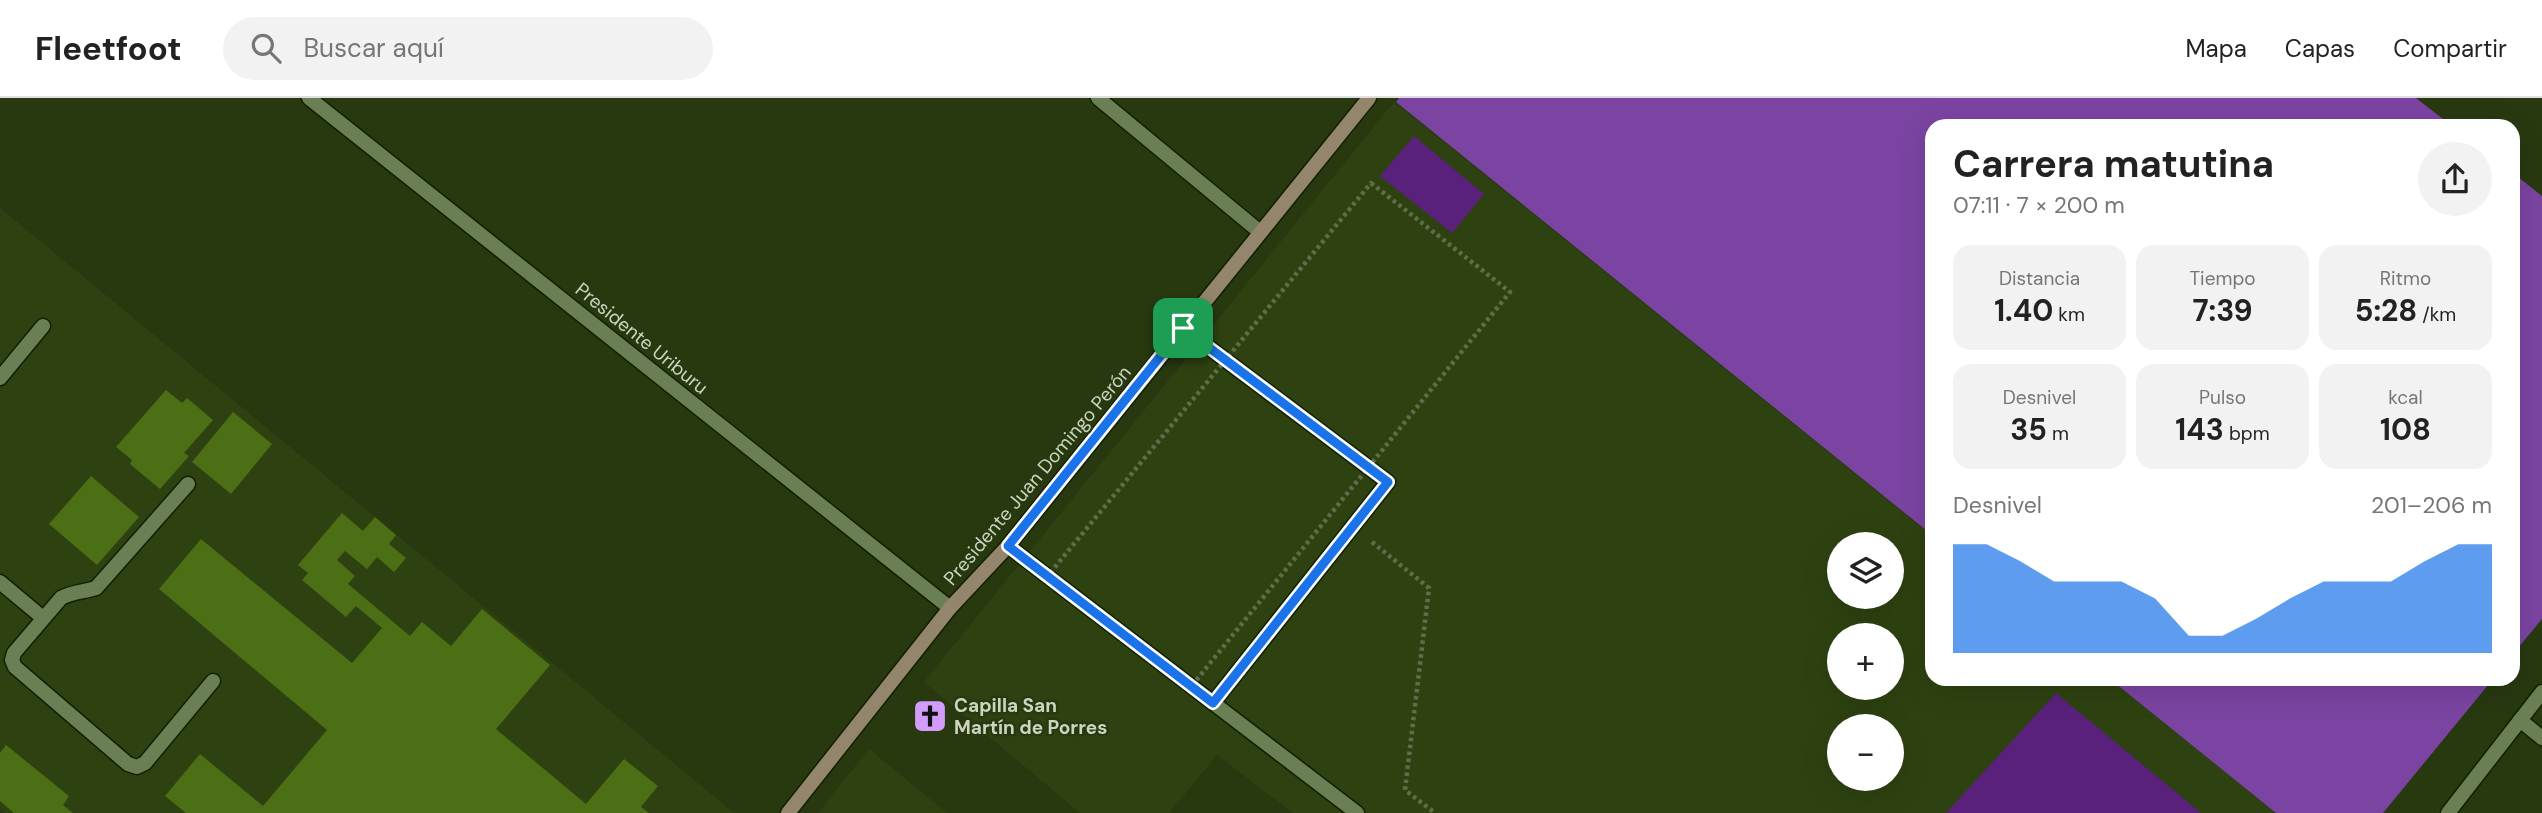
<!DOCTYPE html>
<html lang="es">
<head>
<meta charset="utf-8">
<style>
	:root { --surface:#fff; --page:#f2f2f2; --text:#222; --muted:#767676; --line:#e0e0e0; --accent:#1a73e8 }
	body { margin:0; font-family:"DM Sans",sans-serif; background:var(--page); color:var(--text); height:100vh; display:flex; flex-direction:column; font-size:26px; white-space:nowrap }
	* { box-sizing:border-box; margin:0 }
	p { font-size:23px; color:var(--muted) }
	.icon { flex:none; width:38px; height:38px; fill:none; stroke:currentColor; stroke-width:2; stroke-linecap:round; stroke-linejoin:round }
	.map { position:relative; flex:1; overflow:hidden }
	.details { position:absolute; left:1925px; top:21px; width:595px; height:567px; display:flex; flex-direction:column; background:var(--surface); border-radius:21px; box-shadow:0 7px 28px #0002 }
	.details>* { flex:none }
	.controls { position:absolute; left:1827px; top:434px; display:grid; gap:14px }
	.controls a { display:grid; place-items:center; width:77px; height:77px; border-radius:50%; background:var(--surface); box-shadow:0 7px 28px #0002; font-size:35px }
	.pin { position:absolute; display:grid; place-items:center; width:60px; height:60px; color:#fff; margin:-30px; border-radius:14px; box-shadow:0 4px 10px #0006 }
	.round { display:grid; place-items:center; flex:none; width:74px; height:74px; border-radius:37px; background:var(--page) }
	.summary { display:flex; align-items:center; justify-content:space-between; height:119px; padding:0 28px }
	h1 { font-size:38px; font-weight:700; line-height:52px }
	.metrics { display:grid; grid-template-columns:repeat(3,1fr); gap:10px; height:119px; padding:7px 28px }
	.metrics div { display:grid; align-content:center; border-radius:18px; background:var(--page); text-align:center }
	.metrics b { font-size:30px; font-weight:700 }
	.metrics small { font-size:19px; font-weight:400 }
	.metrics p { font-size:19px }
	.chart { height:196px; padding:14px 28px }
	.chart p { display:flex; justify-content:space-between }
	.chart svg { width:100%; height:126px; margin-top:7px; fill:var(--accent); opacity:.7 }
	header { display:flex; align-items:center; gap:42px; box-sizing:border-box; height:98px; padding:0 35px; background:var(--surface); border-bottom:2px solid var(--line) }
	header strong { font-size:33px }
	nav { display:flex; gap:38px; margin-inline-start:auto; font-size:24px }
	.search { width:490px; height:63px; background:var(--page); display:flex; align-items:center; gap:18px; box-sizing:border-box; padding:0 24px; border-radius:38px; color:var(--muted); font-size:26px }
	.map>svg:first-child { display:block }
	.built { fill:#2e4211; fill-rule:evenodd }
	.green { fill:#59217c }
	.forest { fill:#7b44a2 }
	.building { fill:#4c6e14 }
	.lines { fill:none; stroke-linecap:round; stroke-linejoin:round }
	.lane-casing { stroke:#121f02; stroke-width:17 }
	.street-casing { stroke:#121f02; stroke-width:17 }
	.secondary-casing { stroke:#121f02; stroke-width:17 }
	.path { stroke:#5e6d4a; stroke-width:4.5; stroke-dasharray:3.5 3.5; stroke-linecap:butt }
	.lane { stroke:#6a7f54; stroke-width:14 }
	.street { stroke:#6a7f54; stroke-width:14 }
	.secondary { stroke:#94866d; stroke-width:14 }
	.route-casing { stroke:#fff; stroke-width:14 }
	.route { stroke:#1a73e8; stroke-width:9 }
	.labels { text-anchor:middle; stroke-width:5; stroke-linejoin:round; paint-order:stroke }
	.street-label { font-size:19px; fill:#cad6bf; stroke:#283910 }
	.poi-label { font-size:19px; font-weight:bold; fill:#cad6bf; stroke:#283910; text-anchor:start }
</style>
</head>
<body>
<header>
<strong>Fleetfoot</strong>
<div class="search"><svg class="icon" aria-label="search" viewBox="0 0 24 24"><circle cx="10" cy="10" r="6"/><path d="M15 15l6 6"/></svg>Buscar aquí</div>
<nav><a>Mapa</a><a>Capas</a><a>Compartir</a></nav>
</header>
<div class="map">
<svg width="2542" height="715" viewBox="0 0 2542 715">
	<rect width="100%" height="100%" fill="#283910"/>
	<g class="built">
		<path d="M1394,4L1932,438V581H2110L2276,715H1293L1217,657L1169,715H1080L924,584ZM1839,446H1892V499H1839ZM1839,537H1892V590H1839ZM1839,628H1892V681H1839Z"/>
		<polygon points="0,110 733,714 732,715 5,715 0,711"/>
		<polygon points="869,651 947,715 818,715"/>
	</g>
	<g class="green">
		<polygon points="1414,38 1484,96 1452,135 1380,78"/>
		<polygon points="2056,595 2201,715 1946,715"/>
	</g>
	<g class="forest">
		<polygon points="1399,0 2416,0 2452,28 1932,28 1932,437 1396,4"/>
		<polygon points="2513,75 2542,98 2542,521 2513,556"/>
		<polygon points="2110,581 2493,581 2383,715 2276,715"/>
	</g>
	<g class="building">
		<polygon points="166,292 182,305 187,300 213,322 184,355 189,358 160,391 130,366 132,362 116,349"/>
		<polygon points="233,314 272,346 231,396 192,364"/>
		<polygon points="91,378 139,419 97,467 49,426"/>
		<polygon points="342,415 363,433 375,419 396,437 389,446 406,460 394,474 377,459 367,471 345,453 337,462 355,478 348,486 410,538 422,524 451,548 482,511 550,567 496,631 586,706 624,661 658,688 641,709 649,715 186,715 165,698 200,656 263,708 327,632 159,491 201,441 352,565 382,530 356,508 346,519 302,482 308,475 298,467"/>
		<polygon points="6,647 69,698 63,707 73,715 14,715 0,703 0,655"/>
	</g>
	<g class="lines">
		<g class="lane-casing">
			<g id="lane">
				<polyline points="1183,230 1388,384 1213,605"/>
				<polyline points="0,280 43,228"/>
				<path d="M188,386L96,490C84,494 72,494 61,500L14,555L12,562L15,569L128,666L137,669L145,665L213,583"/>
				<polyline points="1008,448 1357,715"/>
				<polyline points="0,484 43,520"/>
			</g>
		</g>
		<g class="street-casing">
			<g id="street">
				<polyline points="309,0 950,510"/>
				<polyline points="1098,0 1260,134"/>
				<polyline points="2520,622 2542,640"/>
				<polyline points="2448,715 2542,594"/>
			</g>
		</g>
		<g class="secondary-casing">
			<polyline id="secondary" points="788,715 950,510 1008,448 1369,0"/>
		</g>
		<g class="path">
			<polygon points="1371,85 1510,194 1194,585 1050,475"/>
			<polyline points="1372,444 1429,490 1405,692 1435,715"/>
		</g>
		<use href="#lane" class="lane"/>
		<use href="#street" class="street"/>
		<use href="#secondary" class="secondary"/>
	</g>
	<g class="lines">
		<g class="route-casing">
			<polygon id="route" points="1183,230 1388,384 1213,605 1008,448"/>
		</g>
		<use href="#route" class="route"/>
	</g>
	<defs>
		<g id="church-square" transform="scale(1.75)"><rect x="-9" y="-9" width="18" height="18" rx="4" fill="#d29cfd" stroke="#283910"/><path d="M-1.2-6h2.4v3.5h3.3v2.4h-3.3V6h-2.4V-.1h-3.3v-2.4h3.3Z" fill="#111"/></g>
	</defs>
	<g fill-rule="evenodd">
		<use href="#church-square" x="930" y="618"/>
	</g>
	<g class="labels">
		<g class="street-label">
			<text transform="translate(642 240) rotate(39)" y="7">Presidente Uriburu</text>
			<text transform="translate(1037 377) rotate(-50)" y="7">Presidente Juan Domingo Perón</text>
		</g>
		<g class="poi-label">
			<text x="954" y="614">Capilla San<tspan x="954" dy="22">Martín de Porres</tspan></text>
		</g>
	</g>
</svg>
<div class="controls">
<a><svg class="icon" aria-label="layers" viewBox="0 0 24 24"><path d="M12 4l9 5-9 5-9-5zM3 14l9 5 9-5"/></svg></a>
<a>+</a>
<a>−</a>
</div>
<div class="pin" style="left:1183px;top:230px;background:#1e9e55"><svg class="icon" aria-label="arrive" viewBox="0 0 24 24"><path d="M6 21V4h12l-3 4 3 4H6"/></svg></div>
<section class="details">
<div class="summary"><div><h1>Carrera matutina</h1><p>07:11 · 7 × 200 m</p></div><a class="round"><svg class="icon" aria-label="share" viewBox="0 0 24 24"><path d="M12 15V3M7 8l5-5 5 5M5 13v7h14v-7"/></svg></a></div>
<div class="metrics">
<div><p>Distancia</p><b>1.40<small> km</small></b></div>
<div><p>Tiempo</p><b>7:39</b></div>
<div><p>Ritmo</p><b>5:28<small> /km</small></b></div>
</div>
<div class="metrics">
<div><p>Desnivel</p><b>35<small> m</small></b></div>
<div><p>Pulso</p><b>143<small> bpm</small></b></div>
<div><p>kcal</p><b>108</b></div>
</div>
<div class="chart"><p><span>Desnivel</span>201–206 m</p>
<svg viewBox="0 0 160 44" preserveAspectRatio="none"><path d="M0 44V6L10 6L20 12L30 19L40 19L50 19L60 25L70 38L80 38L90 32L100 25L110 19L120 19L130 19L140 12L150 6L160 6V44z"/></svg>
</div>
</section>
</div>
</body>
</html>
